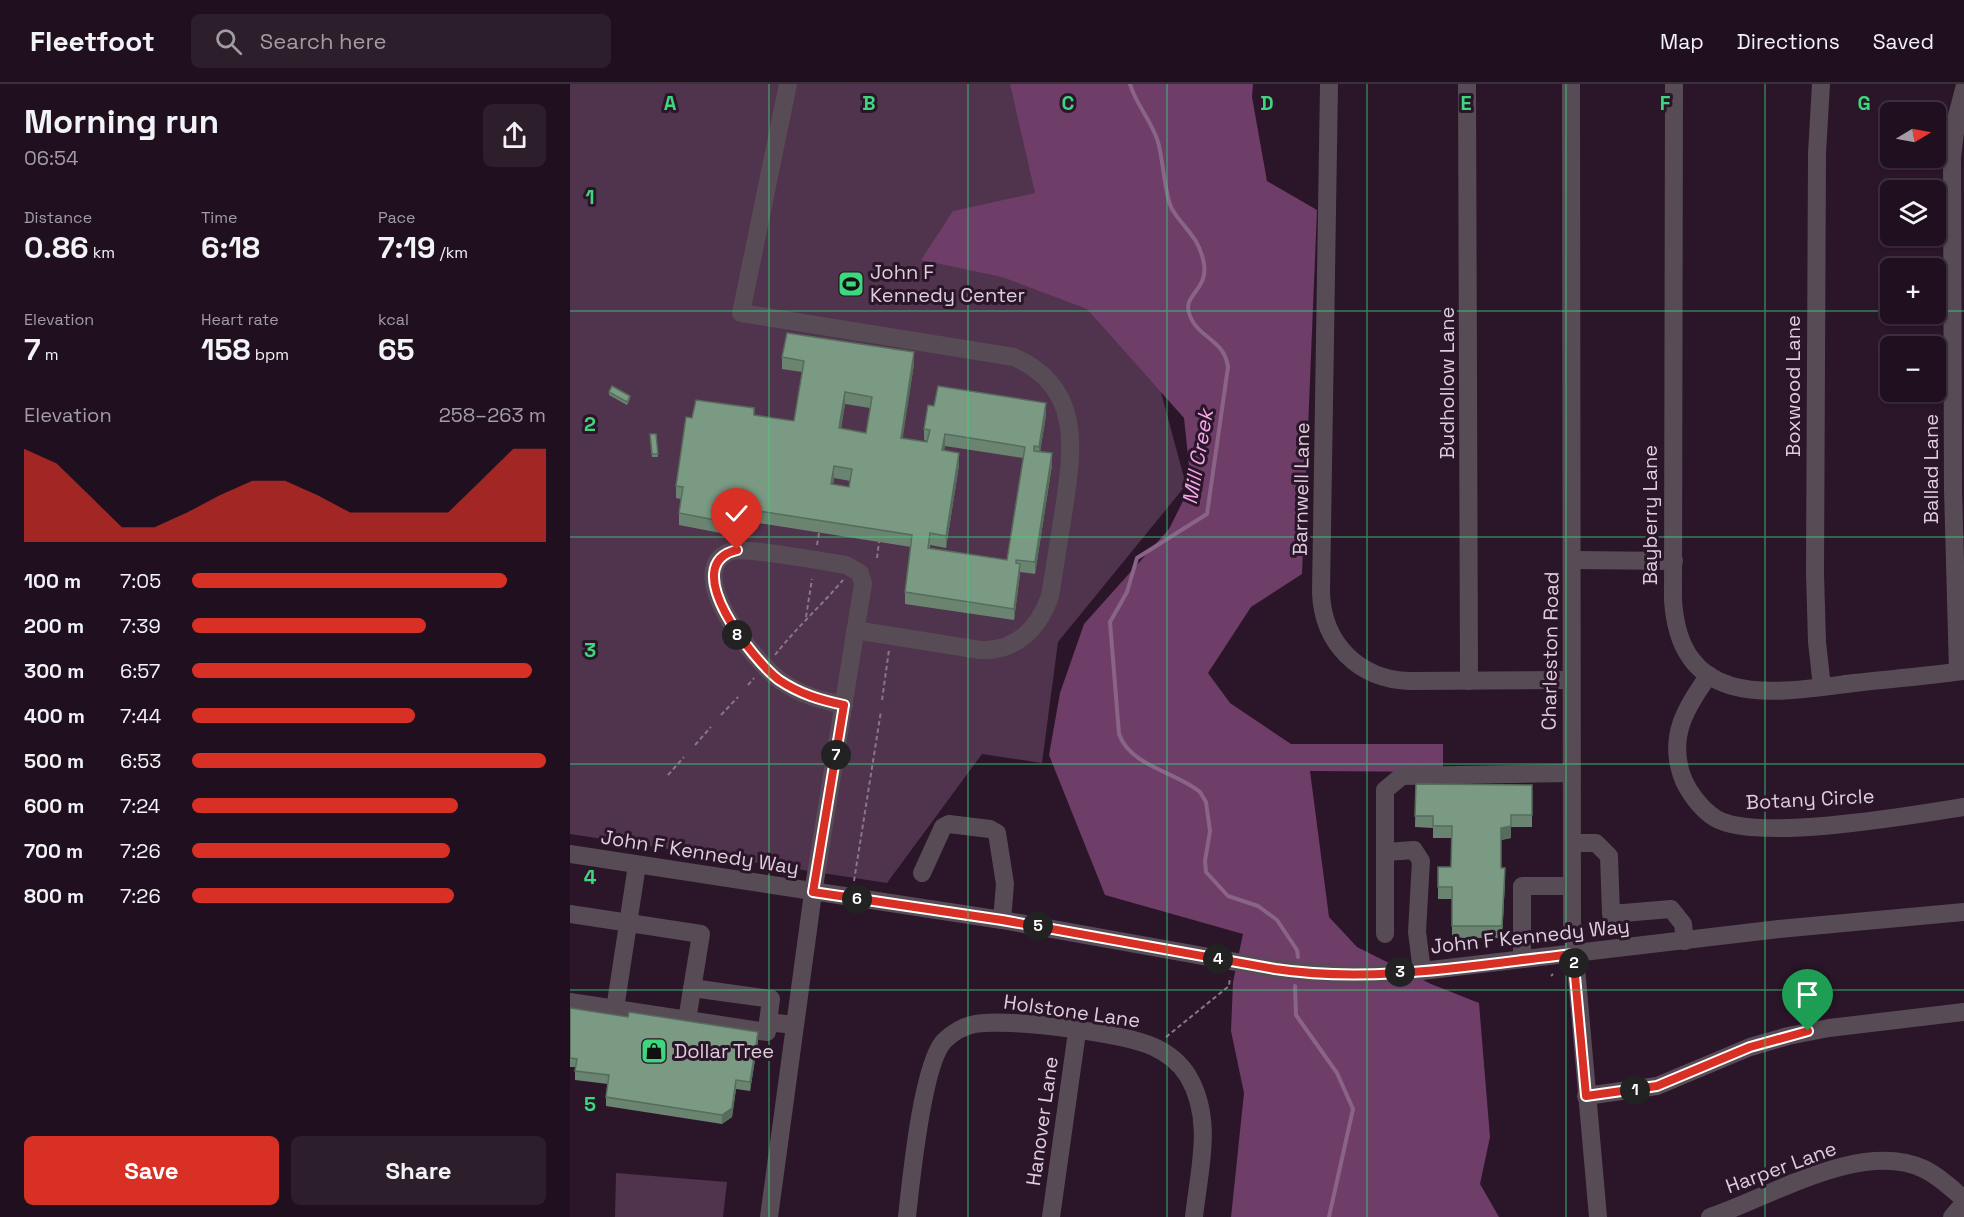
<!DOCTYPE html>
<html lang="en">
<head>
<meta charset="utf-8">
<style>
	:root { --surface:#20101f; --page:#2d1e2c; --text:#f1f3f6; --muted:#a29da4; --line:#3d303d; --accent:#d93025 }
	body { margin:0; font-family:"Space Grotesk",sans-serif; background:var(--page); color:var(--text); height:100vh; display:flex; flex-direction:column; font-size:22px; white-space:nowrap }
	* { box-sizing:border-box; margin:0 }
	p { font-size:20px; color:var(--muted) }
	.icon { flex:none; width:33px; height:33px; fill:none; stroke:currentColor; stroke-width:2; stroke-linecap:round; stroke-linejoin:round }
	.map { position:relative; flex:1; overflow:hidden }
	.details { display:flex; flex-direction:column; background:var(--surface); width:570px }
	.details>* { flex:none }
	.needle { width:39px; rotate:80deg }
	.controls { position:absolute; left:1310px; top:18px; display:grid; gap:12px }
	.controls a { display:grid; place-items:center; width:66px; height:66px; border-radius:9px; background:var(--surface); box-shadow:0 2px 4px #0004,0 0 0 2px var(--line); font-size:30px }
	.pin { position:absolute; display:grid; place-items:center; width:51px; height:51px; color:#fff; margin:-62px -26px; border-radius:50% 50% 50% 0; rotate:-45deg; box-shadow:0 0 6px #0007 }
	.pin .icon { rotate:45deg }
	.km { position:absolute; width:30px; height:30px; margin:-15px; border-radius:50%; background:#222; color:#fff; font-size:16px; line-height:30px; text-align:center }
	.round { display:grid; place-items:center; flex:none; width:63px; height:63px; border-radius:9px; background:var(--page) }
	.head { display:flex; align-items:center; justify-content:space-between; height:102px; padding:0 24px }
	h1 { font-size:33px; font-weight:700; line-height:45px }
	.figures { display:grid; grid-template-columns:repeat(3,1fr); gap:9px; height:102px; padding:6px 24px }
	.figures div { display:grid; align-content:center }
	.figures b { font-size:30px; font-weight:700 }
	.figures small { font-size:16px; font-weight:400 }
	.figures p { font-size:16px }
	.chart { height:168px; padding:12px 24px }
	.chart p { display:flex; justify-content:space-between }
	.chart svg { width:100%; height:108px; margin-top:6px; fill:var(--accent); opacity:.7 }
	.action { display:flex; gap:12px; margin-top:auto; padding:12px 24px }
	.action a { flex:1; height:69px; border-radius:9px; background:var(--accent); color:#fff; font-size:24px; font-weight:700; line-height:69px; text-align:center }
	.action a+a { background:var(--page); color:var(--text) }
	ul { padding:0 24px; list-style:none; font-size:20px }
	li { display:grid; grid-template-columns:96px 72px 1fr; align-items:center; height:45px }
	li i { height:15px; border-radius:8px; background:var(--accent) }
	header { display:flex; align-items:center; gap:36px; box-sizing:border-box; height:84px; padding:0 30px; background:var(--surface); border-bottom:2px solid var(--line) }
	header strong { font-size:28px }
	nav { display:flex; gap:33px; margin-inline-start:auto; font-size:21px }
	.search { width:420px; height:54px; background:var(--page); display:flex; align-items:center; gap:15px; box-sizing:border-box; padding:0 21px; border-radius:9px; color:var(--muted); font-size:22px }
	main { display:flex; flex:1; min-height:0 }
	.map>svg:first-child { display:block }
	.green { fill:#50334c }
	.forest { fill:#6e3d68 }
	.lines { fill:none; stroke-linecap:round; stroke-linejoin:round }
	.stream { stroke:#8a6486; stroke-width:4 }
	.path { stroke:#897787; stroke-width:2; stroke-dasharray:4.5 3; stroke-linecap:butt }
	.minor { stroke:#574b55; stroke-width:18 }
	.wall { fill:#6a8471; fill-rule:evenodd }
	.shaded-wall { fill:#566c5c }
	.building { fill:#7b9a83; stroke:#566c5c; stroke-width:1.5; fill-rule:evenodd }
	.route-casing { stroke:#fff; stroke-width:12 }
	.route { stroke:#d93025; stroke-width:8 }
	.grid { fill:none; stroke:#3dd77e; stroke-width:1.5; stroke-opacity:0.55 }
	.labels { text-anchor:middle; stroke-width:6; stroke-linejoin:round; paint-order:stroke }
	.poi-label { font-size:20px; fill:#ddcedb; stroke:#2b1529; text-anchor:start }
	.street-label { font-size:20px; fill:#ddcedb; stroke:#2b1529 }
	.water-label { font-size:21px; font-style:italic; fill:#f4a8ea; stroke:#2b1529 }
	.grid-label { font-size:20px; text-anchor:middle; font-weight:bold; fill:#3dd77e; stroke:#2b1529; stroke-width:6; stroke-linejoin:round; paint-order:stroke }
</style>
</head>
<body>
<header>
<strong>Fleetfoot</strong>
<div class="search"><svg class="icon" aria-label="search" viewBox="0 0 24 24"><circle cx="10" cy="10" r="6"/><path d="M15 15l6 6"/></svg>Search here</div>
<nav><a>Map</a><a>Directions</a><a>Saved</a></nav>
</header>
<main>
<section class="details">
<div class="head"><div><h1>Morning run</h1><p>06:54</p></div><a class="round"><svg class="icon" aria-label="share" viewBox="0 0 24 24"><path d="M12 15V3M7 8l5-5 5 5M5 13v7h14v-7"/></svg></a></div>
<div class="figures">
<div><p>Distance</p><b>0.86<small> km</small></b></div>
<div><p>Time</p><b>6:18</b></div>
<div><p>Pace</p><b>7:19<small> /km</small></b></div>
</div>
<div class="figures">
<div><p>Elevation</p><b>7<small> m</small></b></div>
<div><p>Heart rate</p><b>158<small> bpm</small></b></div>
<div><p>kcal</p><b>65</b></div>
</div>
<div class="chart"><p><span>Elevation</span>258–263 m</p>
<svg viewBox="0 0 160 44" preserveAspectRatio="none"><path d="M0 44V6L10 12L20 25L30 38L40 38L50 32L60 25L70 19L80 19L90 25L100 32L110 32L120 32L130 32L140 19L150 6L160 6V44z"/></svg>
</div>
<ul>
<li><b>100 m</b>7:05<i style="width:89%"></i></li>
<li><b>200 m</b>7:39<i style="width:66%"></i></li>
<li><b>300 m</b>6:57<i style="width:96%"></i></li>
<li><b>400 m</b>7:44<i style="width:63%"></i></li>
<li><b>500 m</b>6:53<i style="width:100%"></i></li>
<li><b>600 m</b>7:24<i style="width:75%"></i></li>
<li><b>700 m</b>7:26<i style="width:73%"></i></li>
<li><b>800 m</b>7:26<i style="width:74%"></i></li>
</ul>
<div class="action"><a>Save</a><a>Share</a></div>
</section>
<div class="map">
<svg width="1394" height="1133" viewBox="0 0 1394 1133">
	<rect width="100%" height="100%" fill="#2b1529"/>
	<g class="green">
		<polygon points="0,0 508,0 616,401 488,558 472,679 412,670 317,799 0,750"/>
		<polygon points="46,1089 157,1098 153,1133 45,1133"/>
	</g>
	<polygon class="forest" points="440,0 683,0 682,13 697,97 747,126 732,490 681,523 638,589 660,619 721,660 873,660 873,688 740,687 759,833 787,863 861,900 909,919 920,1053 910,1100 929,1133 661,1133 674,1009 661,947 663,898 673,850 535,811 479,671 490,609 514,540 599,445 621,401 614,334 517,225 432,193 351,176 383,127 465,109"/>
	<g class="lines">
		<g class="stream">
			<path d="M560,0C566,21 582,37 588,58C593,74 595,114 602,125C614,145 627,151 633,175C641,206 613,209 619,229C627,255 654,254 658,283L637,430L567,474L557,508L540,538L549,650C561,683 605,687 630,708L636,718L640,747L635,777L636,788L658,812L688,822L707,836L727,866L728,873"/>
			<polyline points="725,902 726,931 767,989 783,1025 759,1133"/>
		</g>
		<g class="path">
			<polyline points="247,461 249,449"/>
			<polyline points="307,474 309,458"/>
			<polyline points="236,533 242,495"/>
			<path d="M205,571C226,544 251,522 273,496"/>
			<polyline points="178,601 184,594"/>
			<polyline points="312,616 319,566"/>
			<polyline points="151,631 168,613"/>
			<polyline points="125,661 141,643"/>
			<polyline points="98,691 114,673"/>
			<polyline points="284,797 311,627"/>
			<polyline points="981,892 983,890"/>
			<polyline points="596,953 659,902 660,893"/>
		</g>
		<g class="minor">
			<path d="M218,0L171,229L444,273C512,303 503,363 494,425C489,454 485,483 480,512C469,544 446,568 410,566L285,546"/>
			<path d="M759,0L751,509C753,559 788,595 839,597L1001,596"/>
			<polyline points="897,0 899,597"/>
			<polyline points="1001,0 1002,838 1028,1133"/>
			<path d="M1104,0L1103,516C1110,628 1206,609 1284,599C1321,595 1358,592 1394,587"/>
			<polyline points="1251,0 1247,69 1245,489 1247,558 1252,603"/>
			<polyline points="1003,476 1104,477"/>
			<polyline points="1388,587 1383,406 1382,73 1387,32 1394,5"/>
			<path d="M1139,591C1116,623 1098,652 1112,692C1118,708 1131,725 1145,734C1185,759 1344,731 1394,723"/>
			<polyline points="1002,759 1026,759 1039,772 1041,830 1101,825 1113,840 1115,857"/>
			<polyline points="815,768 844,766 851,777 847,848 852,887"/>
			<polyline points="0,770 432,836 705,885 778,891 852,887 1209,845 1394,828"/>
			<polyline points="352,789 373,743 379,740 420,745 427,749 435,800 432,836"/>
			<polyline points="0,830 131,850 117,936"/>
			<polyline points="815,850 815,706 832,692 1002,689"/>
			<polyline points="952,875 952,802 1002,802"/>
			<polyline points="122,904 201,915 198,938"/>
			<polyline points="0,918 197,948 198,938 224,941"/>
			<polyline points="45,925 67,781"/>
			<polyline points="1016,1012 1087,1002 1180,963 1218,952 1259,944 1394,928"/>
			<path d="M199,1133L243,809L293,500L290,489L276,481C256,478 176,463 162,467C108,485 187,580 211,597C231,611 250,616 274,621"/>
			<path d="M337,1133C341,1097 352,981 374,957C382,949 394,942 405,940C437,934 554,949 584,963C597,969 610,979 618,992C644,1036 629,1085 624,1133"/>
			<polyline points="481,1133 507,948"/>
			<path d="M1140,1133C1199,1114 1291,1055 1354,1085C1369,1092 1382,1105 1394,1115"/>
			<polyline points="1382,1133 1394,1119"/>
		</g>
	</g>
	<g class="wall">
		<path d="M212,273L344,280L332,354L357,358V357L354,356V345L364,322L476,331L470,368L482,381L465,490L450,488L444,536L335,520V508L341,463L169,436L166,452L109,441V429L111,415L106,414V402L122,334L184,331L224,337L232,288L212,285ZM275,320L300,324L296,349L271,345ZM375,362L453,374L437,476L360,464V461L376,464L389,381L374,366ZM264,394L280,397L279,403L263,401Z"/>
		<polygon points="39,308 60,315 57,321 39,311"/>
		<polygon points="80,350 86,350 88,373 82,373"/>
		<polygon points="846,700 962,701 962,743 941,743 941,754 931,756 931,784 935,796 932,854 882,854 882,815 868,815 868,783 881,783 882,754 863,754 863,744 845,743"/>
		<polygon points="0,924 188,957 180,1007 166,1005 162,1033 152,1040 36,1022 36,1013 38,1000 5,996 5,983 0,983"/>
	</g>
	<g class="shaded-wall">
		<polygon points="344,268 344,280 331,366 331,354"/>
		<polygon points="275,308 275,320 269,356 269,344"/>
		<polygon points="476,319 476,331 469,375 469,363"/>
		<polygon points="375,350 375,362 372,378 372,366"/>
		<polygon points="389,369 389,381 376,464 376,452"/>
		<polygon points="482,369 482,381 465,490 465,478"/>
		<polygon points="264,382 264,394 261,412 261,400"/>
		<polygon points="169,424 169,436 166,452 166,440"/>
		<polygon points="450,480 450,492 444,536 444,525"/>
		<polygon points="941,742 941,754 931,756 931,744"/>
		<polygon points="935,784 935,796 932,854 932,842"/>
		<polygon points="188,948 188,957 180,1007 180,998"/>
		<polygon points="166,996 166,1005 162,1033 152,1040 152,1031"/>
	</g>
	<g class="building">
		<path d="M217,249L344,268L331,354L357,358L360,346L354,345L358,321L364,322L368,302L476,319L469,363L464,362V367L482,369L465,478L446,476V479L450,480L444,525L335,508L342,451L169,424L166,440L109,429L113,403L106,402L116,333L122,334L126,316L184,324V331L224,337L234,277L212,273ZM275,308L302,313L296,349L269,344ZM375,350L455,363L437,476L358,464L360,449L376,452L389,369L372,366ZM264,382L282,385L279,403L261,400Z"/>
		<polygon points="42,302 60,312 57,318 39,308"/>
		<polygon points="80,350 86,350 88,370 82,370"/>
		<polygon points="846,700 962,701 962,731 941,731 941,742 931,744 931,784 935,784 932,842 882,842 882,803 868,803 868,783 881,783 882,742 863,742 863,732 845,732"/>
		<polygon points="0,924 58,933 59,928 188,948 180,998 166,996 162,1024 152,1031 36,1013 39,991 5,987 7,975 0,974"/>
	</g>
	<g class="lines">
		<g class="route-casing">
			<path id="route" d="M167,466C105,480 185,578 209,596C230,610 250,616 274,621L243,808L432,836L705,885C804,900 904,881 1003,870L1016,1012L1087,1002L1180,963L1238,947"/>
		</g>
		<use href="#route" class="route"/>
	</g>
	<path class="grid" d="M199,0V1133M398,0V1133M597,0V1133M797,0V1133M996,0V1133M1195,0V1133M0,227H1320M1365,227H1394M0,453H1394M0,680H1394M0,906H1394"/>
	<defs>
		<g id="stadium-square" transform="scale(1.35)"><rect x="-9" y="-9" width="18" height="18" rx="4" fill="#3dd77e" stroke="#2b1529"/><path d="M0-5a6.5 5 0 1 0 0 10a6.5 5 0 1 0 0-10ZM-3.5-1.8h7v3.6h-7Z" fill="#111"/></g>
		<g id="shop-square" transform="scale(1.35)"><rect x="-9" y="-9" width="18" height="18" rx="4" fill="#3dd77e" stroke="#2b1529"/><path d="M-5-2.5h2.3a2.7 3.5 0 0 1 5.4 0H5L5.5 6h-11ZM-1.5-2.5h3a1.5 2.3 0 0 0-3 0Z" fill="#111"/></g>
	</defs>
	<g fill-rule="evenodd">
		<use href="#stadium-square" x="281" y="200"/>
		<use href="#shop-square" x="84" y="967"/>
	</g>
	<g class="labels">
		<g class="poi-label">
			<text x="300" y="195">John F<tspan x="300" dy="23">Kennedy Center</tspan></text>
			<text x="104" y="974">Dollar Tree</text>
		</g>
		<g class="street-label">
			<text transform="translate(877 299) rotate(-90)" y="7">Budhollow Lane</text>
			<text transform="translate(1223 302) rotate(-90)" y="7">Boxwood Lane</text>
			<text transform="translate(1361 385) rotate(-90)" y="7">Ballad Lane</text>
			<text transform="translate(731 405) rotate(-89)" y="7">Barnwell Lane</text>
			<text transform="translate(1080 431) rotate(-90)" y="7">Bayberry Lane</text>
			<text transform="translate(980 567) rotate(-89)" y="7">Charleston Road</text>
			<text transform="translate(1240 715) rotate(-3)" y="7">Botany Circle</text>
			<text transform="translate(130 768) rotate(9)" y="7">John F Kennedy Way</text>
			<text transform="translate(960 852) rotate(-6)" y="7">John F Kennedy Way</text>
			<text transform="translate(502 927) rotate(8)" y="7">Holstone Lane</text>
			<text transform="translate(472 1037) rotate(-82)" y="7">Hanover Lane</text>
			<text transform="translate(1211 1083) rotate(-20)" y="7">Harper Lane</text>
		</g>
		<g class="water-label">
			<text transform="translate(628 373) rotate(-80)" y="7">Mill Creek</text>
		</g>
	</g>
	<g class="grid-label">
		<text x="100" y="26">A</text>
		<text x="299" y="26">B</text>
		<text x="498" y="26">C</text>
		<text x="697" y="26">D</text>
		<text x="896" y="26">E</text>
		<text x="1095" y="26">F</text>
		<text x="1294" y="26">G</text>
		<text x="20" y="120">1</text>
		<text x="20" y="347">2</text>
		<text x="20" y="573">3</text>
		<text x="20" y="800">4</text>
		<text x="20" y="1027">5</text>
	</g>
</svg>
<div class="controls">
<a><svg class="needle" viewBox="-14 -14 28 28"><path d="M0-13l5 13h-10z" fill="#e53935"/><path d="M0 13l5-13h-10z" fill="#a29da4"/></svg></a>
<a><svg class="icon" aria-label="layers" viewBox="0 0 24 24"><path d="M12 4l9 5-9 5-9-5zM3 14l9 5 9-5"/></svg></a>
<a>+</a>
<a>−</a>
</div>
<div class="pin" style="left:1238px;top:947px;background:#1e9e55"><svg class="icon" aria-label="arrive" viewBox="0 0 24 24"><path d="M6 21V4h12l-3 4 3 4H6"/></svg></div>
<div class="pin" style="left:167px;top:466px;background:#d93025"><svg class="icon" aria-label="check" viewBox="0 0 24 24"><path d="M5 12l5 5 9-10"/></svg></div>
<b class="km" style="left:1065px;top:1006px">1</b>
<b class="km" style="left:1004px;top:879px">2</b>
<b class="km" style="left:830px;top:888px">3</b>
<b class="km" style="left:648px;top:875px">4</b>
<b class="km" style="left:468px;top:842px">5</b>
<b class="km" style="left:287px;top:815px">6</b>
<b class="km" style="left:266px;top:671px">7</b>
<b class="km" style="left:167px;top:551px">8</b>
</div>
</main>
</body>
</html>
